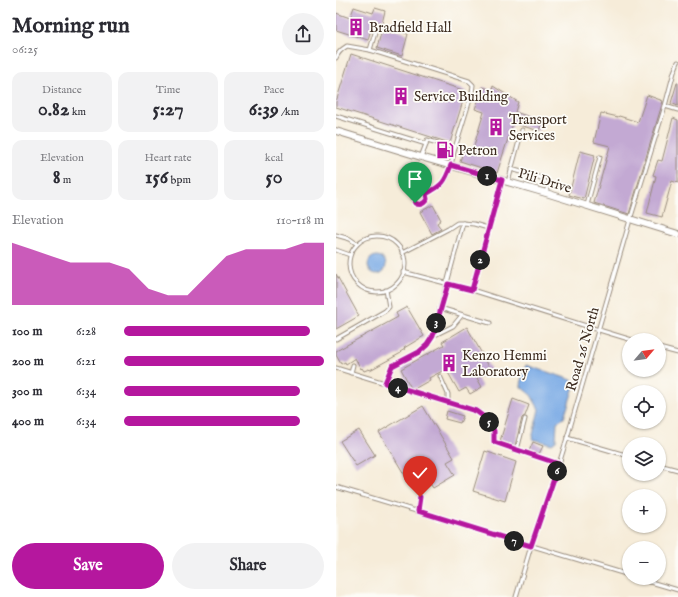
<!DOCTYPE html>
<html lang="en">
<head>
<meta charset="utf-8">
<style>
	:root { --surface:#fff; --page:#f2f2f3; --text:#2b2b33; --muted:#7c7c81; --accent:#b5179e }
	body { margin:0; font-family:"IM FELL English",serif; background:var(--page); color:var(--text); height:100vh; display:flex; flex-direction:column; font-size:15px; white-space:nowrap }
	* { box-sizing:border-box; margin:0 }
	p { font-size:13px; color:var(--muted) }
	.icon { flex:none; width:22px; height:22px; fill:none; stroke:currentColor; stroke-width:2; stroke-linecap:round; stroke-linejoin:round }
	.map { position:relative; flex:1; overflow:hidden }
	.sheet { display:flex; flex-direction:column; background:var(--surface); width:336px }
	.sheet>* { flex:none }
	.needle { width:26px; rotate:61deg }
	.tools { position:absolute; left:286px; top:333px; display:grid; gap:8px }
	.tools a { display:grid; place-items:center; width:44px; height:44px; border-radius:50%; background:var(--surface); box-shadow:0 1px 3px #0004; font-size:20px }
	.pin { position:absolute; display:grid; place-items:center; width:34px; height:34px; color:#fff; margin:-41px -17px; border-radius:50% 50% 50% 0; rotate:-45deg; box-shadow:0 0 4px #0007 }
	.pin .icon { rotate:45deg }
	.km { position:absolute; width:20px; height:20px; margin:-10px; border-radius:50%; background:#222; color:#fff; font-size:11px; line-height:20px; text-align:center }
	.round { display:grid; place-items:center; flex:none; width:42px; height:42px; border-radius:21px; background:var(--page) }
	.overview { display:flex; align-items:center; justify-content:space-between; height:68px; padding:0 12px }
	h1 { font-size:22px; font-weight:700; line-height:30px }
	.figures { display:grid; grid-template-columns:repeat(3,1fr); gap:6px; height:68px; padding:4px 12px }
	.figures div { display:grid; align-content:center; border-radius:10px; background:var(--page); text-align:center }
	.figures b { font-size:20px; font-weight:700 }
	.figures small { font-size:11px; font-weight:400 }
	.figures p { font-size:11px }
	.chart { height:112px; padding:8px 12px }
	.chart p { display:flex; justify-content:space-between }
	.chart svg { width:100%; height:72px; margin-top:4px; fill:var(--accent); opacity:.7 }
	.action { display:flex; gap:8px; margin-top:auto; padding:8px 12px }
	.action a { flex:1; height:46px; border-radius:24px; background:var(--accent); color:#fff; font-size:16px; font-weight:700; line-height:46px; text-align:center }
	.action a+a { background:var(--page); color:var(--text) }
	ul { padding:0 12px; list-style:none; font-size:13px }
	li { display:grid; grid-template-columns:64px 48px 1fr; align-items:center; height:30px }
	li i { height:10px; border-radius:5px; background:var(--accent) }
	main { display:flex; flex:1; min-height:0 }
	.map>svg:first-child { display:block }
	.water { fill:#7aaae5; stroke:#5a6a82 }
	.building { fill:#c3a9d3 }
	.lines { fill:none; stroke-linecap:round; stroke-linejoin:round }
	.lane-casing { stroke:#988b7c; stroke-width:5 }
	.street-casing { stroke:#988b7c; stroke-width:8 }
	.lane { stroke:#fff; stroke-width:3 }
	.street { stroke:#fff; stroke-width:6 }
	.route-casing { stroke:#fff; stroke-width:8 }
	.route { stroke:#b5179e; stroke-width:5 }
	.labels { text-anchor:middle; stroke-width:3.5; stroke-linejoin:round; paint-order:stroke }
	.poi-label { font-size:14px; fill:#3b2a1e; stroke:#fdfcf7; text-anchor:start }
	.street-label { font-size:14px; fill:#3b2a1e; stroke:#fdfcf7 }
</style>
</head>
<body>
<main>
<section class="sheet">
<div class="overview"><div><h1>Morning run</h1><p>06:25</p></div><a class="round"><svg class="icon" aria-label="share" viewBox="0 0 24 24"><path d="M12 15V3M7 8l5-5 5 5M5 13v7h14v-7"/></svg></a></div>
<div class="figures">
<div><p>Distance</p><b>0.82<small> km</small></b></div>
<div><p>Time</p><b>5:27</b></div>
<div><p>Pace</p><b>6:39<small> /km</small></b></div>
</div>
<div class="figures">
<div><p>Elevation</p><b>8<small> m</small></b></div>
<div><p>Heart rate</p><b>156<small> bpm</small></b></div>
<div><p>kcal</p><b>50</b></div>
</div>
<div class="chart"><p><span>Elevation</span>110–118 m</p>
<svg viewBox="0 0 160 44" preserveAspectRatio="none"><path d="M0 44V6L10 10L20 14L30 18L40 18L50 18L60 22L70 34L80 38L90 38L100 26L110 14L120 10L130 10L140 10L150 6L160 6V44z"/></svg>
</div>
<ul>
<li><b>100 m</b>6:28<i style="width:93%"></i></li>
<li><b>200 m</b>6:21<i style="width:100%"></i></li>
<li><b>300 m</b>6:34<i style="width:88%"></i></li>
<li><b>400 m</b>6:34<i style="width:88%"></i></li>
</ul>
<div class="action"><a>Save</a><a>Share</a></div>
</section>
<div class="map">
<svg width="342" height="597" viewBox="0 0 342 597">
	<rect width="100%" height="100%" fill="#fdfcf7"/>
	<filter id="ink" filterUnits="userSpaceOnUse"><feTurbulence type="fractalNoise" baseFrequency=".025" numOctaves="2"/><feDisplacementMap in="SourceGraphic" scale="8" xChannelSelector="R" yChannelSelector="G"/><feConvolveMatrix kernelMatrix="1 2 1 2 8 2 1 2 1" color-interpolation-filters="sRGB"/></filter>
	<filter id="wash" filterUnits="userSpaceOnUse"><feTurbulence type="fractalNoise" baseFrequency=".012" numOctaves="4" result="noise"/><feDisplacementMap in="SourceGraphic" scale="16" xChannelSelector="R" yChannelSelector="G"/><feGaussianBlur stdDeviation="0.9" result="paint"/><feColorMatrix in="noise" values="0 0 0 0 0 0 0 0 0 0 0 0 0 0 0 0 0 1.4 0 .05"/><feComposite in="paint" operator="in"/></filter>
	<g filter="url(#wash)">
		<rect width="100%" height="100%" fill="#f6ecd9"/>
		<g class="water">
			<circle cx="41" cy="265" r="9"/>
			<polygon points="190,365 236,380 238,387 228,418 221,422 220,441 216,444 196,439 203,409 195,395 185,387 186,377"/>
		</g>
		<g id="blocks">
			<g class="building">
				<polygon points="18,7 37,13 39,8 49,11 46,23 37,21 32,40 0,30 0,13 14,18"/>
				<polygon points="47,26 72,34 66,56 41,48"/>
				<polygon points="15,54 130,91 114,143 0,107 0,102"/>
				<polygon points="341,83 342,83 342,106 335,103"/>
				<polygon points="157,86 182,102 179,112 206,121 203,131 177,123 161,173 124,161 128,149 136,152 148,112 139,109 147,87 156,90"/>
				<polygon points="311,95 327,101 293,214 258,203 274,146 258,142 265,113 282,117 283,116 302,122"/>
				<polygon points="337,118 342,120 342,183 336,181 326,217 311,213 320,176 317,175 322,160 326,161"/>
				<polygon points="244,151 259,155 248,199 233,195"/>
				<polygon points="97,205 105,220 101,223 105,229 96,234 84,212"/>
				<polygon points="0,274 23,316 0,329"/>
				<polygon points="71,307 88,336 68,348 69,349 64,352 65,353 34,370 33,369 28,371 26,368 25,369 19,358 10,364 9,362 5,364 0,355 0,351 62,317 60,313"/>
				<polygon points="131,327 155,370 141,378 146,387 134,394 130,388 123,392 110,369 93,378 94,380 78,389 75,388 65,369 108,345 106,342"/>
				<polygon points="177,399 193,405 189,416 187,417 186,418 179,446 164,441"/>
				<polygon points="87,406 118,458 111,462 119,475 97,488 89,476 74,484 43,432"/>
				<polygon points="111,411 127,416 124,423 109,419"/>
				<polygon points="23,430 39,455 20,466 4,441"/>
				<polygon points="197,442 207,446 203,454 193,451"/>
				<polygon points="149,451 180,462 169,501 137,491"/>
			</g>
		</g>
	</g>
	<g filter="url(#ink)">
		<use href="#blocks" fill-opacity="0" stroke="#988b7c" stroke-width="1"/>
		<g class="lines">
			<g class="lane-casing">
				<g id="lane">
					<polyline points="34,50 41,26"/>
					<path d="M0,58C2,52 6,49 11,46L34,50L133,81L137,85L136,93L119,148L115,165L111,177L106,184L90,194"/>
					<polyline points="342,62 338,72 329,106 342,110"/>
					<polyline points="0,116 90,144 91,140 119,148"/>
					<polyline points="85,157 90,144"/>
					<polyline points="175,169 189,173"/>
					<polyline points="200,176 207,179 212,184 210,193"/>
					<polyline points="172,182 186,130"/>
					<circle cx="84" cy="197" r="7"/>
					<polyline points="251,205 264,157"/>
					<polyline points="0,235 14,239 21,244"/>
					<circle cx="41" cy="264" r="28"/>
					<polyline points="0,250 14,255"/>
					<polyline points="66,253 112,229 121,223 127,223 138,224 152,228"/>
					<polyline points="67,272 136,290 263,330 296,340"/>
					<polyline points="136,290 166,180"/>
					<polyline points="104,308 154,323"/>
					<polyline points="97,336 117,326 126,315"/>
					<polyline points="0,339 49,311 53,307 50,290"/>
					<polyline points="323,348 342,353"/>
					<polyline points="0,368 140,411 152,420 158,431 158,442 223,464"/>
					<polyline points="15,373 17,365"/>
					<polyline points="104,376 112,394 112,403"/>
					<polyline points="49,383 56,366 83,352 91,345 97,336 127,223"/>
					<polyline points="231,438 293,456"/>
					<polyline points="181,450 189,419"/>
					<polyline points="323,465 342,470"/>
					<polyline points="81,484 84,497 81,511"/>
					<polyline points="0,487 293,575"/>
					<polyline points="301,578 342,590"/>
					<polyline points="180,597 195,546 223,464 231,438 294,220 329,106"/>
				</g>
			</g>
			<g class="street-casing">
				<polyline id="street" points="0,131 85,157 210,193 342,234"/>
			</g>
			<use href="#lane" class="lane"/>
			<use href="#street" class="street"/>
		</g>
	</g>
	<g class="lines" filter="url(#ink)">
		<g class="route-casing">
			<path id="route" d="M79,203C84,206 88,204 91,199L90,194C107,185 109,182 115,165L166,180L136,290L112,284L97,336L91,345L83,352L56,366L49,383L140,411L152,420L158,431V442L223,464L195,546L82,511L84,497"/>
		</g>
		<use href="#route" class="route"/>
	</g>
	<defs>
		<g id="building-bare" transform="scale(1.38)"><path d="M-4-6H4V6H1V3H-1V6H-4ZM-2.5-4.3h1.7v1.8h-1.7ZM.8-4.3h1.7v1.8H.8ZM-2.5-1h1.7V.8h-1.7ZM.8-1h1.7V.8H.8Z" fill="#b5179e" stroke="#fdfcf7" stroke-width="2.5" paint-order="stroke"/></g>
		<g id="fuel-bare" transform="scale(1.38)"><path d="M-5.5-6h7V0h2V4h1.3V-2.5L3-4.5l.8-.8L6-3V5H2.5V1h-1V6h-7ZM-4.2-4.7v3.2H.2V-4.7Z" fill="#b5179e" stroke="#fdfcf7" stroke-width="2.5" paint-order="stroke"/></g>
	</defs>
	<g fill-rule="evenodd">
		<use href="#building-bare" x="20" y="27"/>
		<use href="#building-bare" x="65" y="96"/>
		<use href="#building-bare" x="160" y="127"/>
		<use href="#fuel-bare" x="109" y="150"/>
		<use href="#building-bare" x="113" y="363"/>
	</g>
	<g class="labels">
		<g class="poi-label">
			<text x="33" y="32">Bradfield Hall</text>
			<text x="78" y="101">Service Building</text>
			<text x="173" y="124">Transport<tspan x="173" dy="16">Services</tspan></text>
			<text x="122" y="155">Petron</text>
			<text x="126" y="360">Kenzo Hemmi<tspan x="126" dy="16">Laboratory</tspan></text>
		</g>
		<g class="street-label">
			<text transform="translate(209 180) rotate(17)" y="5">Pili Drive</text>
			<text transform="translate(246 349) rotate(-74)" y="5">Road 26 North</text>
		</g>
	</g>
</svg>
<div class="tools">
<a><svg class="needle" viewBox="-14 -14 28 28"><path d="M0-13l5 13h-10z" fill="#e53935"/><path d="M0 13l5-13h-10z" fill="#7c7c81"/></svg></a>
<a><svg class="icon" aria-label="locate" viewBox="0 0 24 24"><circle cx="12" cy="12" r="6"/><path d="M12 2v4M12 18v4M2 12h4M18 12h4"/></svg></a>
<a><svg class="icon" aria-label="layers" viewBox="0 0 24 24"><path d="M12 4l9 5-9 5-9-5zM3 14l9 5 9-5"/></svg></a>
<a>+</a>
<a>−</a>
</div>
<div class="pin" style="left:79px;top:203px;background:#1e9e55"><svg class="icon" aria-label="arrive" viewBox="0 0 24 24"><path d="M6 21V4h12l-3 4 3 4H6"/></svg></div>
<div class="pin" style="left:84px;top:497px;background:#d93025"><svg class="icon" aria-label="check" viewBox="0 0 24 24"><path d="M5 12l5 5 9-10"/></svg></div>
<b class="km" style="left:151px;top:176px">1</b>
<b class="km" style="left:144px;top:260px">2</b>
<b class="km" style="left:100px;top:323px">3</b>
<b class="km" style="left:62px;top:388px">4</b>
<b class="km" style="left:153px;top:422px">5</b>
<b class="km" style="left:221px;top:471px">6</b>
<b class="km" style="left:178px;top:541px">7</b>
</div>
</main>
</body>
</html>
